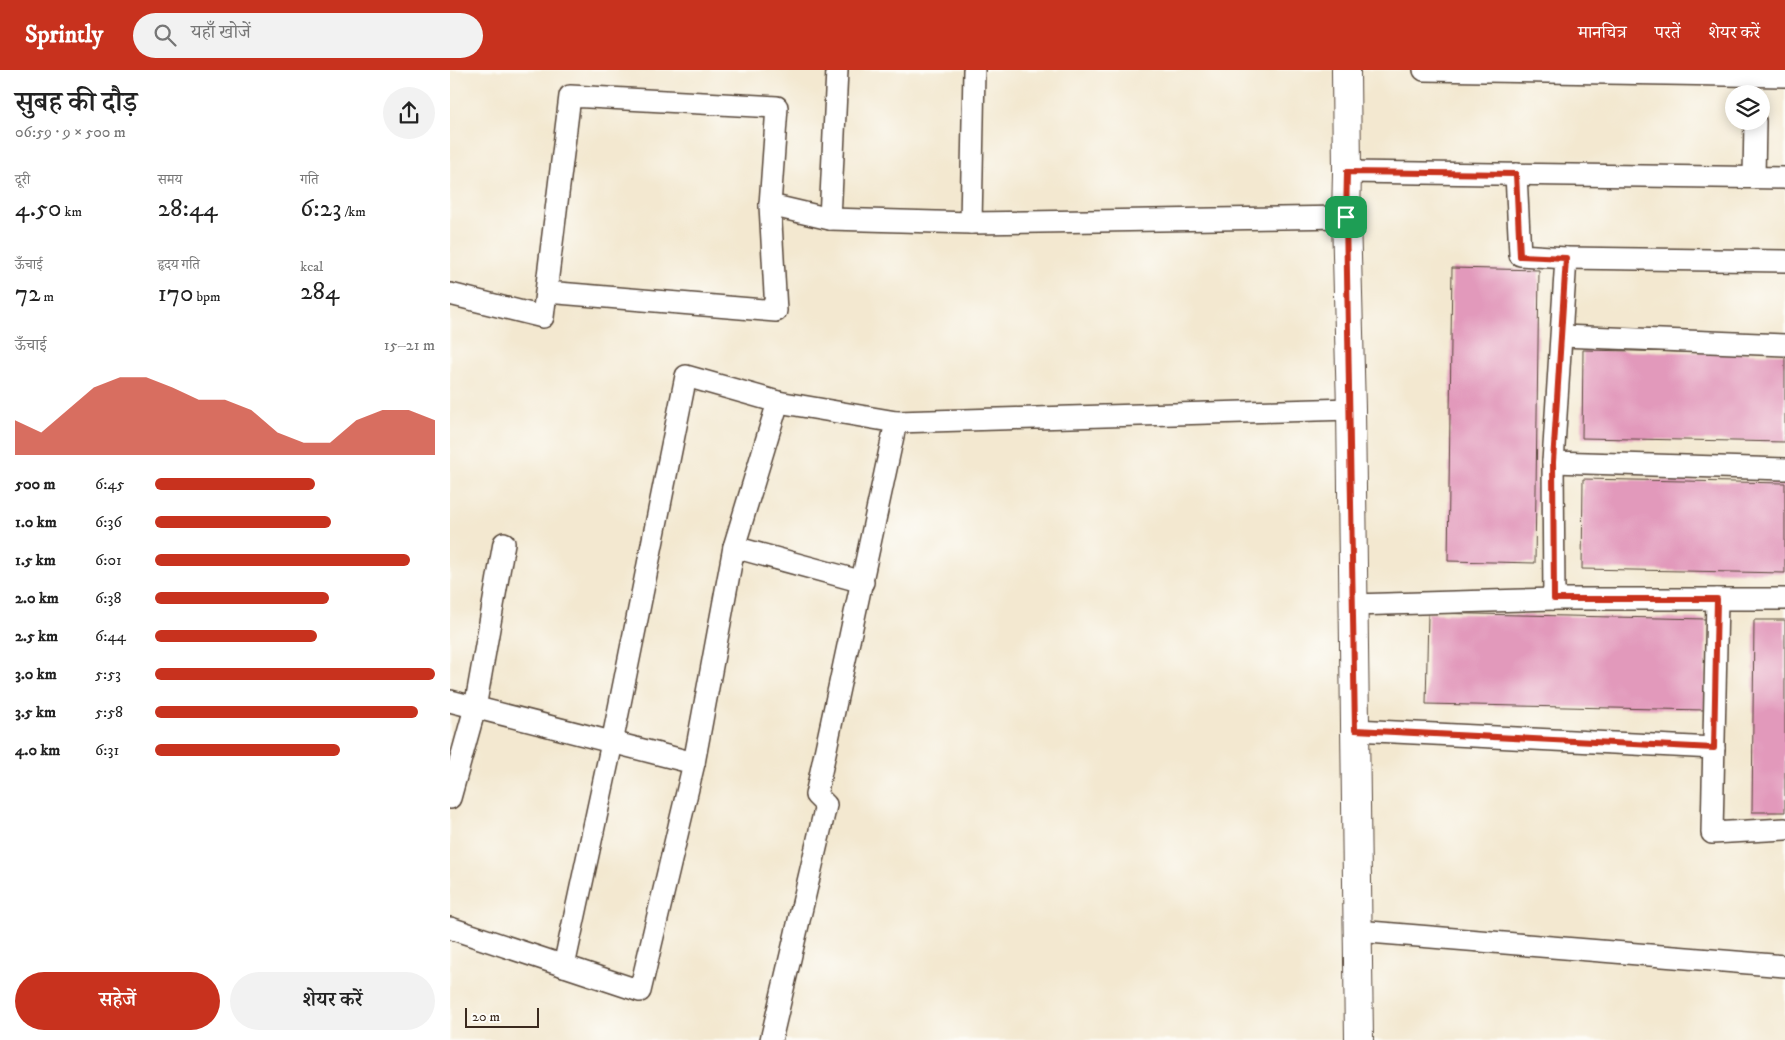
<!DOCTYPE html>
<html lang="hi">
<head>
<meta charset="utf-8">
<style>
	:root { --surface:#fff; --page:#f2f2f2; --text:#222; --muted:#767676; --accent:#c8321e }
	body { margin:0; font-family:"IM FELL DW Pica","Noto Serif Devanagari",serif; background:var(--page); color:var(--text); height:100vh; display:flex; flex-direction:column; font-size:19px; white-space:nowrap }
	* { box-sizing:border-box; margin:0 }
	p { font-size:16px; color:var(--muted) }
	.icon { flex:none; width:28px; height:28px; fill:none; stroke:currentColor; stroke-width:2; stroke-linecap:round; stroke-linejoin:round }
	.map { position:relative; flex:1; overflow:hidden }
	.side { display:flex; flex-direction:column; background:var(--surface); width:450px }
	.side>* { flex:none }
	.controls { position:absolute; left:1275px; top:15px; display:grid; gap:10px }
	.controls a { display:grid; place-items:center; width:45px; height:45px; border-radius:50%; background:var(--surface); box-shadow:0 2px 12px #0003; font-size:25px }
	.scale { position:absolute; left:15px; bottom:12px; width:74px; box-sizing:border-box; padding-left:5px; border:2px solid #3b2a1e; border-top:0; font-size:14px; line-height:18px; white-space:nowrap; color:#3b2a1e; -webkit-text-stroke:4px #fdfcf7; paint-order:stroke }
	.pin { position:absolute; display:grid; place-items:center; width:42px; height:42px; color:#fff; margin:-21px; border-radius:10px; box-shadow:0 2px 8px #0006 }
	.round { display:grid; place-items:center; flex:none; width:52px; height:52px; border-radius:26px; background:var(--page) }
	.headline { display:flex; align-items:center; justify-content:space-between; height:85px; padding:0 15px }
	h1 { font-size:28px; font-weight:600; line-height:38px }
	.stats { display:grid; grid-template-columns:repeat(3,1fr); gap:8px; height:85px; padding:5px 15px }
	.stats div { display:grid; align-content:center }
	.stats b { font-size:25px; font-weight:600 }
	.stats small { font-size:14px; font-weight:400 }
	.stats p { font-size:14px }
	.chart { height:140px; padding:10px 15px }
	.chart p { display:flex; justify-content:space-between }
	.chart svg { width:100%; height:90px; margin-top:5px; fill:var(--accent); opacity:.7 }
	.action { display:flex; gap:10px; margin-top:auto; padding:10px 15px }
	.action a { flex:1; height:58px; border-radius:30px; background:var(--accent); color:#fff; font-size:20px; font-weight:600; line-height:58px; text-align:center }
	.action a+a { background:var(--page); color:var(--text) }
	ul { padding:0 15px; list-style:none; font-size:16px }
	li { display:grid; grid-template-columns:80px 60px 1fr; align-items:center; height:38px }
	li i { height:12px; border-radius:6px; background:var(--accent) }
	header { display:flex; align-items:center; gap:30px; box-sizing:border-box; height:70px; padding:0 25px; background:var(--accent); color:#fff }
	header strong { font-size:24px }
	nav { display:flex; gap:28px; margin-inline-start:auto; font-size:18px }
	.search { width:350px; height:45px; background:var(--page); display:flex; align-items:center; gap:12px; box-sizing:border-box; padding:0 18px; border-radius:28px; color:var(--muted); font-size:19px }
	main { display:flex; flex:1; min-height:0 }
	.map>svg:first-child { display:block }
	.building { fill:#e299bb }
	.lines { fill:none; stroke-linecap:round; stroke-linejoin:round }
	.street-casing { stroke:#574639; stroke-width:24 }
	.secondary-casing { stroke:#574639; stroke-width:30 }
	.street { stroke:#fff; stroke-width:21 }
	.secondary { stroke:#fff; stroke-width:28 }
	.route-casing { stroke:#fff; stroke-width:10 }
	.route { stroke:#c8321e; stroke-width:6 }
</style>
</head>
<body>
<header>
<strong>Sprintly</strong>
<div class="search"><svg class="icon" aria-label="search" viewBox="0 0 24 24"><circle cx="10" cy="10" r="6"/><path d="M15 15l6 6"/></svg>यहाँ खोजें</div>
<nav><a>मानचित्र</a><a>परतें</a><a>शेयर करें</a></nav>
</header>
<main>
<section class="side">
<div class="headline"><div><h1>सुबह की दौड़</h1><p>06:59 · 9 × 500 m</p></div><a class="round"><svg class="icon" aria-label="share" viewBox="0 0 24 24"><path d="M12 15V3M7 8l5-5 5 5M5 13v7h14v-7"/></svg></a></div>
<div class="stats">
<div><p>दूरी</p><b>4.50<small> km</small></b></div>
<div><p>समय</p><b>28:44</b></div>
<div><p>गति</p><b>6:23<small> /km</small></b></div>
</div>
<div class="stats">
<div><p>ऊँचाई</p><b>72<small> m</small></b></div>
<div><p>हृदय गति</p><b>170<small> bpm</small></b></div>
<div><p>kcal</p><b>284</b></div>
</div>
<div class="chart"><p><span>ऊँचाई</span>15–21 m</p>
<svg viewBox="0 0 160 44" preserveAspectRatio="none"><path d="M0 44V27L10 33L20 22L30 11L40 6L50 6L60 11L70 17L80 17L90 22L100 33L110 38L120 38L130 27L140 22L150 22L160 27V44z"/></svg>
</div>
<ul>
<li><b>500 m</b>6:45<i style="width:57%"></i></li>
<li><b>1.0 km</b>6:36<i style="width:63%"></i></li>
<li><b>1.5 km</b>6:01<i style="width:91%"></i></li>
<li><b>2.0 km</b>6:38<i style="width:62%"></i></li>
<li><b>2.5 km</b>6:44<i style="width:58%"></i></li>
<li><b>3.0 km</b>5:53<i style="width:100%"></i></li>
<li><b>3.5 km</b>5:58<i style="width:94%"></i></li>
<li><b>4.0 km</b>6:31<i style="width:66%"></i></li>
</ul>
<div class="action"><a>सहेजें</a><a>शेयर करें</a></div>
</section>
<div class="map">
<svg width="1335" height="970" viewBox="0 0 1335 970">
	<rect width="100%" height="100%" fill="#fdfcf7"/>
	<filter id="ink" filterUnits="userSpaceOnUse"><feTurbulence type="fractalNoise" baseFrequency=".02" numOctaves="2"/><feDisplacementMap in="SourceGraphic" scale="10" xChannelSelector="R" yChannelSelector="G"/><feConvolveMatrix kernelMatrix="1 2 1 2 8 2 1 2 1" color-interpolation-filters="sRGB"/></filter>
	<filter id="wash" filterUnits="userSpaceOnUse"><feTurbulence type="fractalNoise" baseFrequency=".0096" numOctaves="4" result="noise"/><feDisplacementMap in="SourceGraphic" scale="20" xChannelSelector="R" yChannelSelector="G"/><feGaussianBlur stdDeviation="1.12" result="paint"/><feColorMatrix in="noise" values="0 0 0 0 0 0 0 0 0 0 0 0 0 0 0 0 0 1.4 0 .05"/><feComposite in="paint" operator="in"/></filter>
	<g filter="url(#wash)">
		<rect width="100%" height="100%" fill="#f3e8d0"/>
		<g id="blocks">
			<g class="building">
				<polygon points="1002,198 1089,200 1085,493 998,491"/>
				<polygon points="1133,280 1335,284 1335,372 1132,368"/>
				<polygon points="1133,409 1335,413 1335,503 1132,499"/>
				<polygon points="978,543 1256,549 1255,640 976,634"/>
				<polygon points="1304,550 1335,550 1335,742 1302,742"/>
			</g>
		</g>
	</g>
	<g filter="url(#ink)">
		<use href="#blocks" fill-opacity="0" stroke="#574639" stroke-width="1"/>
		<g class="lines">
			<g class="street-casing">
				<g id="street">
					<polyline points="974,0 1335,6"/>
					<polyline points="897,102 1335,108"/>
					<polyline points="1066,104 1070,185 1116,188 1103,392 1104,529"/>
					<polyline points="1304,107 1305,51"/>
					<polyline points="320,135 380,149 521,153 896,147"/>
					<polyline points="380,149 387,0"/>
					<polyline points="521,153 524,0"/>
					<polyline points="1116,188 1335,191"/>
					<polyline points="0,224 93,247 96,222 120,26 327,37 320,135 326,241 96,222"/>
					<polyline points="1112,266 1335,275"/>
					<polyline points="1103,392 1335,399"/>
					<polyline points="284,477 413,512"/>
					<polyline points="1267,529 1262,763 1335,759"/>
					<polyline points="903,535 1104,529 1335,529"/>
					<polyline points="0,631 244,693"/>
					<polyline points="905,660 1264,678"/>
					<polyline points="0,728 25,638 54,473"/>
					<polyline points="0,858 190,921 244,693 284,477 328,332"/>
					<polyline points="907,861 1335,896"/>
					<polyline points="114,896 162,673 236,306 328,332 446,352 901,339"/>
					<polyline points="321,970 376,735 366,725 446,352"/>
				</g>
			</g>
			<g class="secondary-casing">
				<polyline id="secondary" points="896,0 897,102 896,147 901,339 909,970"/>
			</g>
			<use href="#street" class="street"/>
			<use href="#secondary" class="secondary"/>
		</g>
	</g>
	<g class="lines" filter="url(#ink)">
		<g class="route-casing">
			<polygon id="route" points="897,102 1066,104 1070,186 1116,188 1103,392 1104,529 1267,529 1264,678 905,660 896,147"/>
		</g>
		<use href="#route" class="route"/>
	</g>
</svg>
<div class="controls">
<a><svg class="icon" aria-label="layers" viewBox="0 0 24 24"><path d="M12 4l9 5-9 5-9-5zM3 14l9 5 9-5"/></svg></a>
</div>
<div class="scale">20 m</div>
<div class="pin" style="left:896px;top:147px;background:#1e9e55"><svg class="icon" aria-label="arrive" viewBox="0 0 24 24"><path d="M6 21V4h12l-3 4 3 4H6"/></svg></div>
</div>
</main>
</body>
</html>
